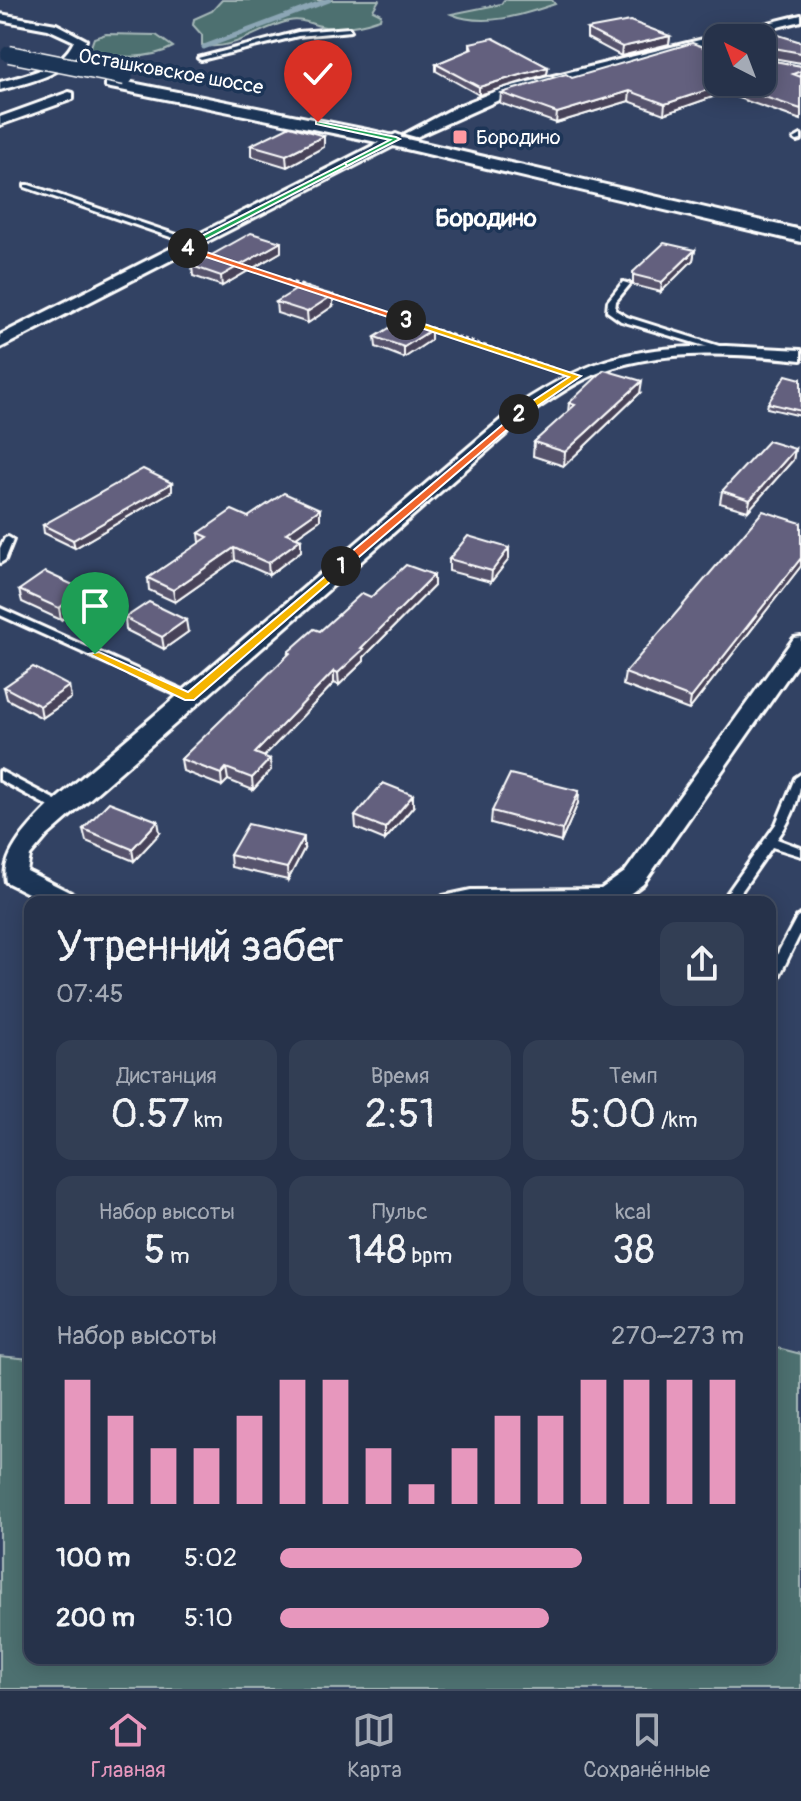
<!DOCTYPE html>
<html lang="ru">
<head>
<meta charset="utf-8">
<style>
	:root { --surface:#26324a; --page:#323e54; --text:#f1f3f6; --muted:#a4aab5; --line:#424d62; --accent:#e797bd }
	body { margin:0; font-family:Pangolin,sans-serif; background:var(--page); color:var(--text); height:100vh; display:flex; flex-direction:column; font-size:30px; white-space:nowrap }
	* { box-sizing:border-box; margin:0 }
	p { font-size:26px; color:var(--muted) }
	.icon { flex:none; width:44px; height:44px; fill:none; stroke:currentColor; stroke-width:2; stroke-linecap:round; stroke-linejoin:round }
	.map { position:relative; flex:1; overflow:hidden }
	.sheet { position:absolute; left:24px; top:896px; width:752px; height:768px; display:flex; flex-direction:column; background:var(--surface); border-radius:16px; box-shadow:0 4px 20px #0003,0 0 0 2px var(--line) }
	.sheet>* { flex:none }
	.needle { width:52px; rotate:318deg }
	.buttons { position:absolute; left:704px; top:24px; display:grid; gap:16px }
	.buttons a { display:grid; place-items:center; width:72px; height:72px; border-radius:16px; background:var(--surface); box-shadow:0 4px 20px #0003,0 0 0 2px var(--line); font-size:40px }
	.pin { position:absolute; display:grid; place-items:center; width:68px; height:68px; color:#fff; margin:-82px -34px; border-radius:50% 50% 50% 0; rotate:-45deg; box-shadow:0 0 8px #0007 }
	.pin .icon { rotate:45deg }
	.km { position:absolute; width:40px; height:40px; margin:-20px; border-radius:50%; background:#222; color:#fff; font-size:22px; line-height:40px; text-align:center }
	.round { display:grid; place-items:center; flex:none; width:84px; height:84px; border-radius:16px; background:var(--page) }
	.headline { display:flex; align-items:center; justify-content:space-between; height:136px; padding:0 32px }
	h1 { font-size:44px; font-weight:600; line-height:60px }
	.metrics { display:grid; grid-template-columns:repeat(3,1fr); gap:12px; height:136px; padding:8px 32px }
	.metrics div { display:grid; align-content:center; border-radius:16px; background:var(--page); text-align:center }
	.metrics b { font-size:40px; font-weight:600 }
	.metrics small { font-size:22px; font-weight:400 }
	.metrics p { font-size:22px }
	.chart { height:224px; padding:16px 32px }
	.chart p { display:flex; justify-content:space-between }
	.chart svg { width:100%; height:144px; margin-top:8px; stroke:var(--accent); stroke-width:6 }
	ul { padding:0 32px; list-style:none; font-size:26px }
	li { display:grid; grid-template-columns:128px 96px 1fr; align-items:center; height:60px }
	li i { height:20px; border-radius:10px; background:var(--accent) }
	.tabs { display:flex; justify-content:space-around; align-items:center; height:112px; border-top:2px solid var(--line); background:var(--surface); font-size:22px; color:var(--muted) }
	.tabs a { display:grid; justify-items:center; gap:4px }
	.tabs .active { color:var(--accent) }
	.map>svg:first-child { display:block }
	.green { fill:#4e7070; stroke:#a6b8b8; stroke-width:2 }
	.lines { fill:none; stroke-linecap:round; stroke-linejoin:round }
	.stream { stroke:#8ca6b5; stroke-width:5 }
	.service-casing { stroke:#fff; stroke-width:6 }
	.minor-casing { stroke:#fff; stroke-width:6 }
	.tertiary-casing { stroke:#fff; stroke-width:6 }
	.secondary-casing { stroke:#fff; stroke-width:6 }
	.path { stroke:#fff; stroke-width:3; stroke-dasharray:4 3; stroke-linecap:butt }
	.service { fill:#1d3557; fill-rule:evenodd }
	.minor { fill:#1d3557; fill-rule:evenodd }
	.tertiary { fill:#1d3557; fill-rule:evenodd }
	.secondary { fill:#1d3557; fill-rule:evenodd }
	.secondary-bridge-casing { stroke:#fff; stroke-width:19; stroke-linecap:butt }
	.secondary-bridge { stroke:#1d3557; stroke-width:16 }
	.wall { fill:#56536c; stroke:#fff; stroke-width:2 }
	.shaded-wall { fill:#464358; stroke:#fff; stroke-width:2 }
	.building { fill:#64607e; stroke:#fff; stroke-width:2 }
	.split-1 { fill:#f5b400; stroke:#fff; stroke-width:2 }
	.split-2 { fill:#f0652b; stroke:#fff; stroke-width:2 }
	.split-3 { fill:#f5b400; stroke:#fff; stroke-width:2 }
	.split-4 { fill:#f0652b; stroke:#fff; stroke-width:2 }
	.split-5 { fill:#22a559; stroke:#fff; stroke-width:2 }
	.split-6 { fill:#22a559; stroke:#fff; stroke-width:2 }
	.poi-dot { fill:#ff9aa2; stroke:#1d3557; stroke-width:3 }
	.labels { text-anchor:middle; stroke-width:7; stroke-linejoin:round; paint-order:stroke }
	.far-street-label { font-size:20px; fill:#fff; stroke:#1d3557 }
	.far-poi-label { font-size:20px; fill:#fff; stroke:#1d3557; text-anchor:start }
	.far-quarter-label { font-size:24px; font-weight:bold; fill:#fff; stroke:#1d3557 }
</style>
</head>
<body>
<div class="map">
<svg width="801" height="1689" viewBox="0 0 801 1689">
	<rect width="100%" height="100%" fill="#324263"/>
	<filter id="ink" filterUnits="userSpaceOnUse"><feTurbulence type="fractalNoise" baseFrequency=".0125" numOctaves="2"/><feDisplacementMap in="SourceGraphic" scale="16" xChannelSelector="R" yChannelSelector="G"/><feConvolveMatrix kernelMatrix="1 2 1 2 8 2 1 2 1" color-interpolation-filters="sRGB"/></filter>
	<g filter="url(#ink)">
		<g class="green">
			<path d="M222,0H379L373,10L381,14L380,19C363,25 342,29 325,27C312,25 303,18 289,21C258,28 233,52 202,45V35L193,25L194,19L212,11Z"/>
			<path d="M504,0H552L555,4C523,15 483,28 451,14L501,4Z"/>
			<path d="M106,34L156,35L173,47C151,59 113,60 90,49L94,38Z"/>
			<polygon points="770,1346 801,1354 801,1689 0,1689 0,1356 30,1359 30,1658 770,1658"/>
		</g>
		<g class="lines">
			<polyline class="stream" points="204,47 329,0"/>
			<g class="service-casing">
				<g id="service">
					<polygon points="349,28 351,31 298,36 201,60 198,58 298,32"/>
					<polygon points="801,135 801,140 797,141 794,139"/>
					<polygon points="25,185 29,185 198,242 191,244 25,187"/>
					<polygon points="623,282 630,284 616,301 615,310 627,317 735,351 728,353 621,321 607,311 608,301"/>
					<polygon points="8,537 13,540 5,560 0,563 0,548 5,538"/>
					<polygon points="0,608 194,695 195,697 194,699 186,699 0,615"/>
					<polygon points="0,771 65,805 67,808 61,812 57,811 0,780"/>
					<path d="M801,774C801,798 791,820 777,839L801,848V856L772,847L734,902H721L776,824L795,778Z"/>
					<polygon points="801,915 801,932 775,985 770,986 770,968 797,917"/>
				</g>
			</g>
			<g class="minor-casing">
				<g id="minor">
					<path d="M0,14L56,24L86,40C71,74 33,81 0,90V82C26,75 62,68 74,41L48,29L0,20Z"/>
					<polygon points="801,15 801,21 734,38 718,38 718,42 512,94 416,137 405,134 458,106 504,88"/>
					<polygon points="69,92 73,93 73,99 0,125 0,117"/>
					<path d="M726,346L801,350V360C734,353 656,348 593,375C570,385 550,400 529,414L47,836L30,856L27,871L77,896L80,902H46L6,882C0,853 35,820 53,802L517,406C592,356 636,347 726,346Z"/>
					<polygon points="801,637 801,658 643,884 619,902 440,902 443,896 471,890 601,889 625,872 794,638"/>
				</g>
			</g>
			<g class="tertiary-casing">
				<polygon id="tertiary" points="396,134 401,136 401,142 0,348 0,335"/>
			</g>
			<g class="secondary-casing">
				<polygon id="secondary" points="112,79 372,131 801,230 801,242 372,141 106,87 106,81"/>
			</g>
			<g class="path">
				<polyline points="246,267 309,288"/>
				<polyline points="330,295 552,368"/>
			</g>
			<use href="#service" class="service"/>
			<use href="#minor" class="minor"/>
			<use href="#tertiary" class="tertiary"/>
			<use href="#secondary" class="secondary"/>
			<g class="secondary-bridge-casing">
				<polyline id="secondary-bridge" points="9,54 125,77"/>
			</g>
			<use href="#secondary-bridge" class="secondary-bridge"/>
		</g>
		<g class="wall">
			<polygon points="587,29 670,36 669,44 621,56 587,38"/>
			<polygon points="762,38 801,42 801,63 762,56 763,59 801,66 801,120 724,93 664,114 629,101 556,123 500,103 501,93 715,51"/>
			<polygon points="470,43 548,67 547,74 479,95 436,71 436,64 470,50"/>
			<polygon points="324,136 324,147 287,167 251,156 251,145"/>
			<polygon points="695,250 693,260 661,292 633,285 633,272"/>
			<polygon points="281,252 222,286 193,276 192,266"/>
			<polygon points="276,302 333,306 308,323 277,313"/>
			<polygon points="431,330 431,340 404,358 376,347 375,337"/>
			<polygon points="801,379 801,416 767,408 768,403"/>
			<polygon points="640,393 564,466 533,456 534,442 568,412 569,403"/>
			<polygon points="795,449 793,460 748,511 720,503 722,491"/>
			<polygon points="172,483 172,491 75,548 44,533 43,525"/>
			<polygon points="320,509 320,520 296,537 301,539 301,551 269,575 235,560 175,602 149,590 148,578 200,543 199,533 248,517"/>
			<polygon points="801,523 801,566 689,710 623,685 625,673"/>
			<polygon points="509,548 509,559 491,582 449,571 449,559"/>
			<polygon points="434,575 434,586 364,657 364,661 339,685 334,683 264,756 271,770 253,790 228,780 222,786 183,771 181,759 288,656 288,652 371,597"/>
			<polygon points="19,590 84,590 86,602 61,620 22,602"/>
			<polygon points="125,618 188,632 164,649 126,630"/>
			<polygon points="69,686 71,698 42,718 7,699 4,687"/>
			<polygon points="579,791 578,803 561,842 491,823 492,811"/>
			<polygon points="413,807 385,840 356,828 355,816"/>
			<polygon points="83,829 160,833 134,861 86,841"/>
			<polygon points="304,849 288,880 231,867 230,855"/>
		</g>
		<g class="shaded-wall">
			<polygon points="670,36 669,44 621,56 622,47"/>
			<polygon points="548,67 547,74 479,95 479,87"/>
			<polygon points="725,84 724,93 664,114 665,104"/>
			<polygon points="630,91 629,101 556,123 557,113"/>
			<polygon points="324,136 324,147 287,167 286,155"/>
			<polygon points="281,242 281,252 222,286 221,276"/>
			<polygon points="695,250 693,260 661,292 662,282"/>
			<polygon points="333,295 333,306 308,323 307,312"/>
			<polygon points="431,330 431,340 404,358 404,347"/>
			<polygon points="642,381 640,393 564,466 565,452"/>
			<polygon points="795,449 793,460 748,511 750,500"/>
			<polygon points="172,483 172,491 75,548 73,540"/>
			<polygon points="320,509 320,520 286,544 286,533"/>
			<polygon points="301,539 301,551 269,575 268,563"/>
			<polygon points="234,548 235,560 175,602 173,590"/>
			<polygon points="509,548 509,559 491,582 492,571"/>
			<polygon points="801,558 801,566 689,710 691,698"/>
			<polygon points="434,575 434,586 364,657 364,661 339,685 338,673 361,648"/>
			<polygon points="84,590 86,602 61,620 59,608"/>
			<polygon points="186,620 188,632 164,649 162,637"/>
			<polygon points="334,671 334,683 256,765 255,753"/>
			<polygon points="69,686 71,698 42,718 40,706"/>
			<polygon points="270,759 271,770 253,790 252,778"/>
			<polygon points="226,768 228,780 222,786 221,774"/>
			<polygon points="579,791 578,803 561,842 562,830"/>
			<polygon points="413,795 413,807 385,840 385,828"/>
			<polygon points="158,821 160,833 134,861 132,849"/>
			<polygon points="304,837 304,849 288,880 287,868"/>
		</g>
		<g class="building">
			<polygon points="630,21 670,36 622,47 587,29"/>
			<polygon points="772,33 801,42 801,53 764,46 762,47 762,38 756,38"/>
			<polygon points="493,38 548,67 479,87 436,64 472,49 470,43"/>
			<polygon points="692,43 715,51 718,50 718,82 762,82 762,55 763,59 801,66 801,71 793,74 801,77 801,109 725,84 665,104 630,91 557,113 501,93 566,74 572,78"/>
			<polygon points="290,126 324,136 286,155 251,145"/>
			<polygon points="251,233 281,242 221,276 192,266"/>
			<polygon points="664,243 695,250 662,282 634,275 633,272"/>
			<polygon points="302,286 333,295 307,312 276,302"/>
			<polygon points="402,320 431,330 404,347 375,337"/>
			<polygon points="604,370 642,381 565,452 534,442 575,405 569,403"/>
			<polygon points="786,375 801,379 801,411 768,403"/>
			<polygon points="768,441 795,449 750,500 722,491"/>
			<polygon points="143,469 172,483 73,540 43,525"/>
			<polygon points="284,493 320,509 286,533 301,539 268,563 234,548 173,590 148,578 208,537 199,533 232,510 248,517"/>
			<polygon points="763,511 801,523 801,558 691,698 625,673"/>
			<polygon points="468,536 509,548 492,571 449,559"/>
			<polygon points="406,565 434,575 361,648 364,649 338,673 334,671 255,753 270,759 252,778 226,768 221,774 181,759 290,653 288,652 314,629 320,631 362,593 371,597"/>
			<polygon points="45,572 84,590 59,608 19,590"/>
			<polygon points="149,602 186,620 162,637 125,618"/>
			<polygon points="33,667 69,686 40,706 4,687"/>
			<polygon points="510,774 579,791 562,830 492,811"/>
			<polygon points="383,783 413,795 385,828 355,816"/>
			<polygon points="109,802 158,821 132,849 83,829"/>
			<polygon points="248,824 304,837 287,868 230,855"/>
		</g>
	</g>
	<polygon class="split-1" points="341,563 346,566 345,569 194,700 185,700 89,654 99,652 188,692"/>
	<polygon class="split-2" points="519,411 523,416 345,569 337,569 337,564"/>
	<polygon class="split-3" points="403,319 409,319 581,376 523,416 516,416 516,412 569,377 403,322"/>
	<polygon class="split-4" points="188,246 409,319 411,320 403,322 185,250"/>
	<polygon class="split-5" points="345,163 351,164 191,247 191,250 180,247"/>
	<polygon class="split-6" points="316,121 396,137 400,139 347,166 345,163 390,140 316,124"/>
	<rect class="poi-dot" x="452" y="129" width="16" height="16" rx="4"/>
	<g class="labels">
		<g class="far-street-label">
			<text transform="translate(171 71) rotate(10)" y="7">Осташковское шоссе</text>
		</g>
		<g class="far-poi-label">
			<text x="476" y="144">Бородино</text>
		</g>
		<g class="far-quarter-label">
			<text x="486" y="226">Бородино</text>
		</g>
	</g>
</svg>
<div class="buttons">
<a><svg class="needle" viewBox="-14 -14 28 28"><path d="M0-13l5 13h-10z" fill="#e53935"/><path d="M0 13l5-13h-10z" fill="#a4aab5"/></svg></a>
</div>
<div class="pin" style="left:95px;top:654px;background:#1e9e55"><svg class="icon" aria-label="arrive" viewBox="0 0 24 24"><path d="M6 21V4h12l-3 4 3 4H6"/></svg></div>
<div class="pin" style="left:318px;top:122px;background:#d93025"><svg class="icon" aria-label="check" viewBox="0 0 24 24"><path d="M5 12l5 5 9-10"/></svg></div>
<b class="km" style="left:341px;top:566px">1</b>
<b class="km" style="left:519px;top:414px">2</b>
<b class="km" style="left:406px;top:320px">3</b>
<b class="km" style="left:188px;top:248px">4</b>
<section class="sheet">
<div class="headline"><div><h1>Утренний забег</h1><p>07:45</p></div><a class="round"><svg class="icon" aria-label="share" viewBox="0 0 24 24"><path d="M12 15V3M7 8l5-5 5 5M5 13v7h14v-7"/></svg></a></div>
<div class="metrics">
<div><p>Дистанция</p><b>0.57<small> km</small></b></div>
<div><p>Время</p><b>2:51</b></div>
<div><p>Темп</p><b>5:00<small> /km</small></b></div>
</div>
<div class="metrics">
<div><p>Набор высоты</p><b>5<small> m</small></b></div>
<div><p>Пульс</p><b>148<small> bpm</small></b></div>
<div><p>kcal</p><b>38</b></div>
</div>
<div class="chart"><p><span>Набор высоты</span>270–273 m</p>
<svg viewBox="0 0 160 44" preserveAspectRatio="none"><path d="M5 44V6M15 44V17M25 44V27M35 44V27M45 44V17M55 44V6M65 44V6M75 44V27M85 44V38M95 44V27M105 44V17M115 44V17M125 44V6M135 44V6M145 44V6M155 44V6"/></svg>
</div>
<ul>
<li><b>100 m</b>5:02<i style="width:65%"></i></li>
<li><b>200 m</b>5:10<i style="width:58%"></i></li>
</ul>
</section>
</div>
<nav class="tabs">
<a class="active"><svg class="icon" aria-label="home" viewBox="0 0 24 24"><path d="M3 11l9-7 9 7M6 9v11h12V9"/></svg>Главная</a>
<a><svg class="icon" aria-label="map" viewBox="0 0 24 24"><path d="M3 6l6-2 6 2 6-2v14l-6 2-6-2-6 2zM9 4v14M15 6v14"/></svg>Карта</a>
<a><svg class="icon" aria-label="saved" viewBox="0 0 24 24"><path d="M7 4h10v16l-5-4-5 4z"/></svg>Сохранённые</a>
</nav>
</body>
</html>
